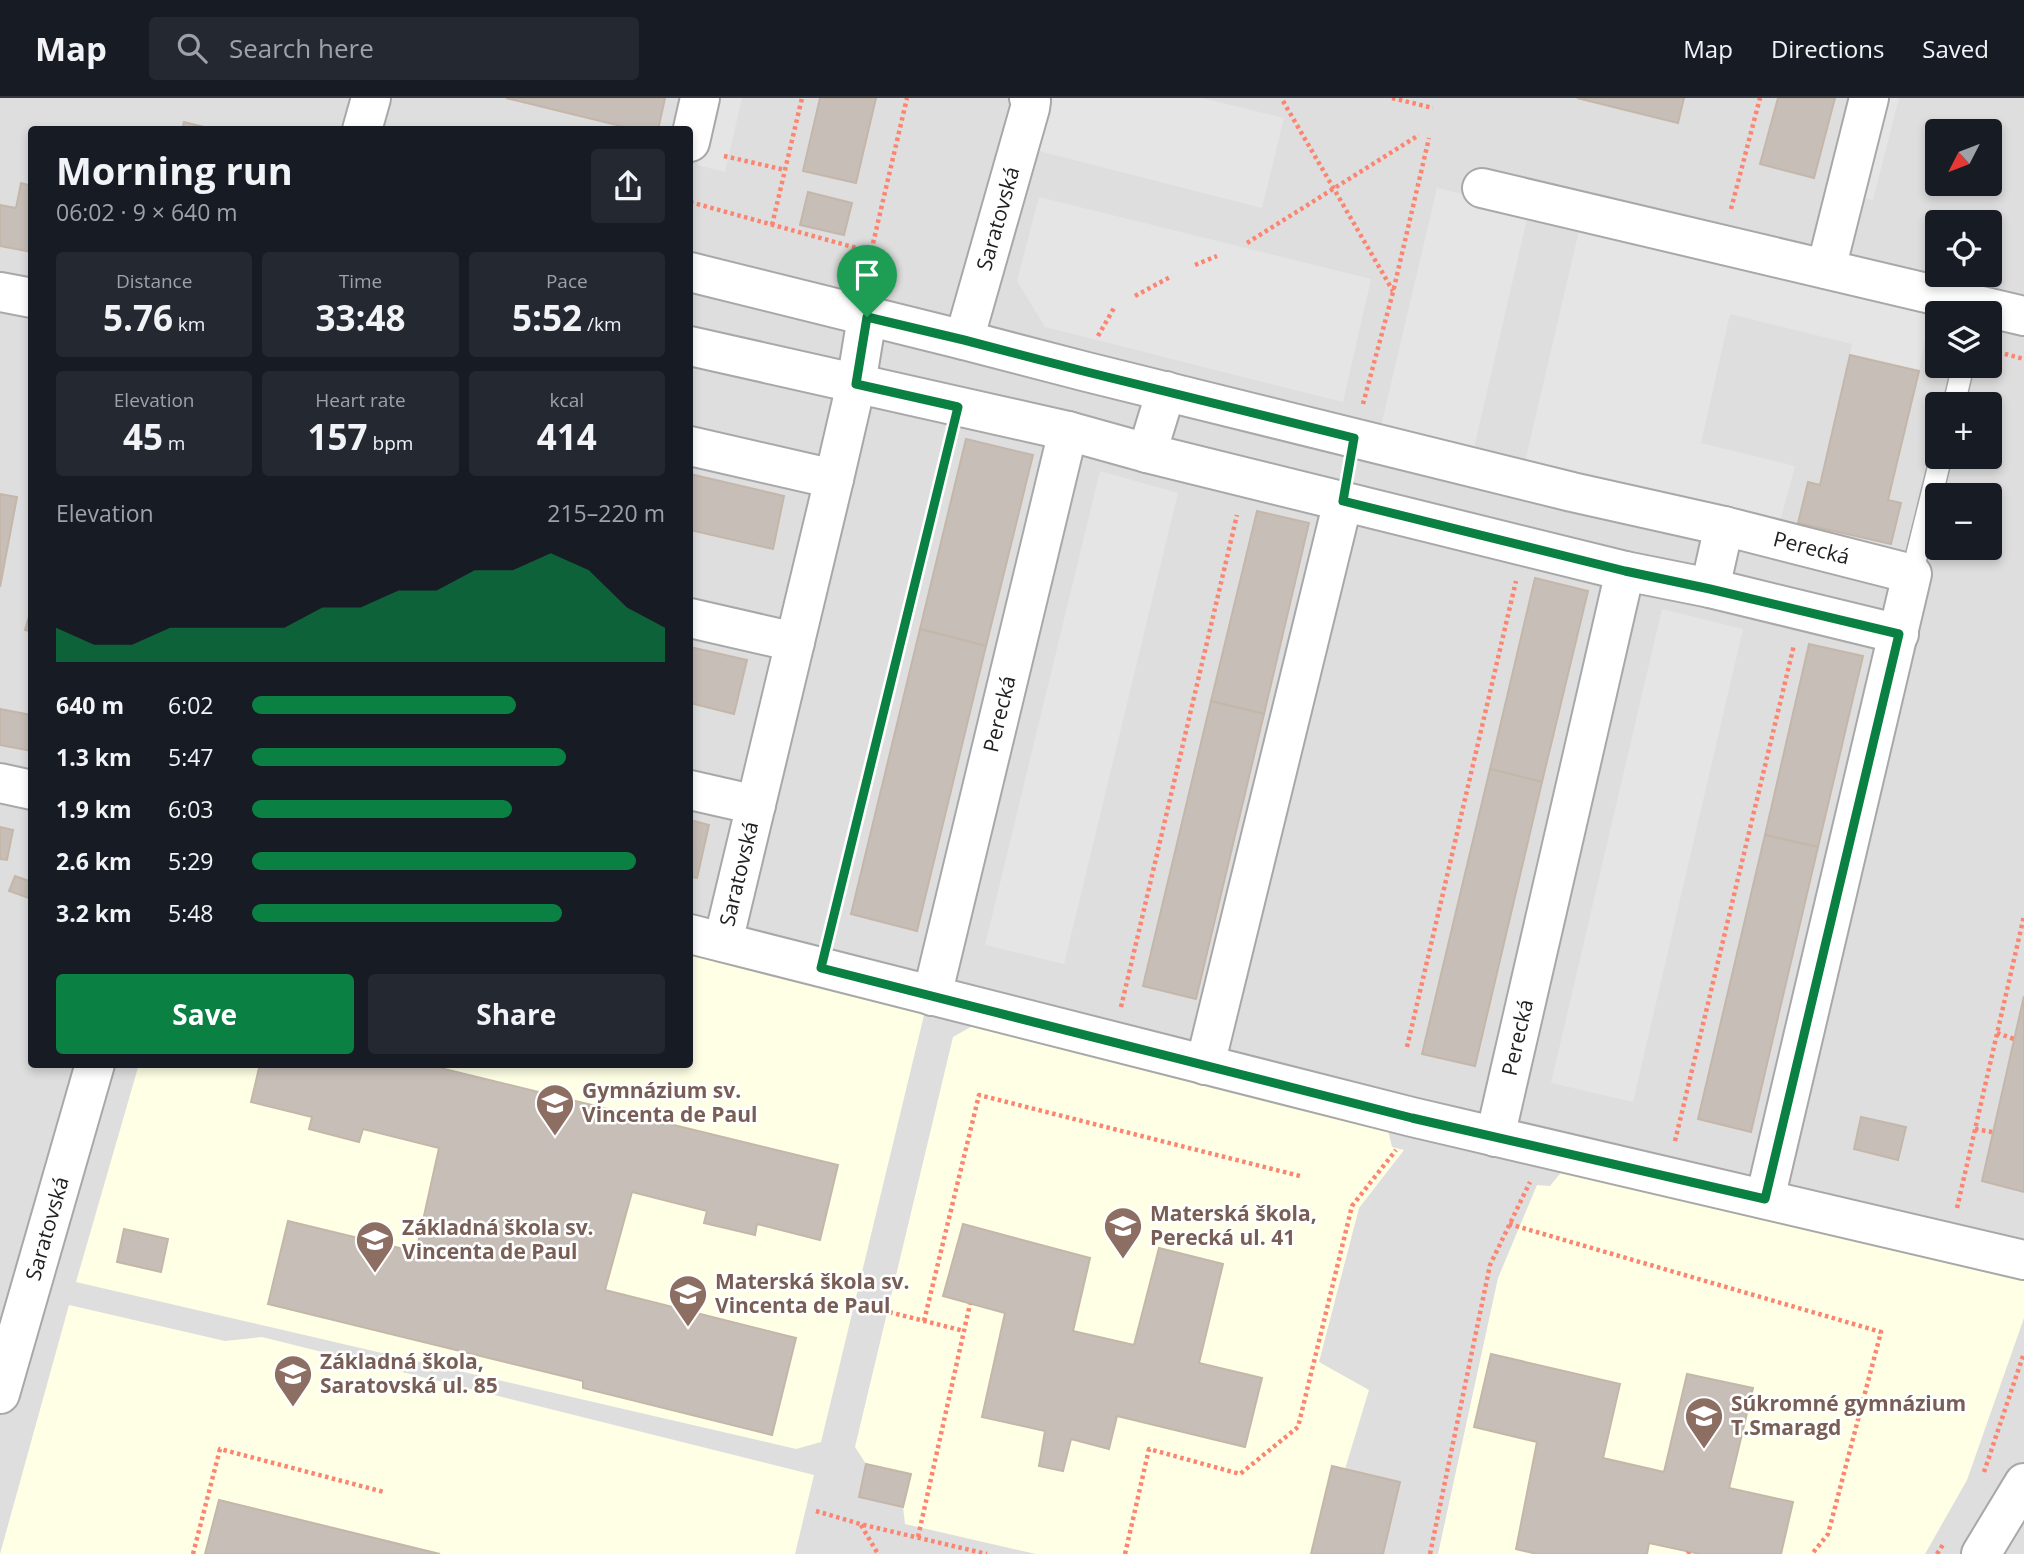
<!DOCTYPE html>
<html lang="en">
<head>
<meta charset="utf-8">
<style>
	:root { --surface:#171b24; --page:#242831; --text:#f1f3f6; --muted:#9ea1a6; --line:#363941; --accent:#0b8043 }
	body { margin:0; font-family:"Open Sans",sans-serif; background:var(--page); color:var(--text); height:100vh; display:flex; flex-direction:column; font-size:26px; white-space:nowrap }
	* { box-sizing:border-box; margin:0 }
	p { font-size:23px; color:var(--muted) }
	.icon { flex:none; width:38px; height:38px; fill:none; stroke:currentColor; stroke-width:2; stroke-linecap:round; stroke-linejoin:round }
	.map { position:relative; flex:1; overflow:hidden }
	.sheet { position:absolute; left:28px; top:28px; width:665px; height:942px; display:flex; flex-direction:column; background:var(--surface); border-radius:7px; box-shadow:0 4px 10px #0003 }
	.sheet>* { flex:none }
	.needle { width:46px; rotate:228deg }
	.buttons { position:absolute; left:1925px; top:21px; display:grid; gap:14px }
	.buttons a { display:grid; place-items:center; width:77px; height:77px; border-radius:7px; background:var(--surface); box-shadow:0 4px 10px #0003; font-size:35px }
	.pin { position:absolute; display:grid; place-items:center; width:60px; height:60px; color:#fff; margin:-72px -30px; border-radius:50% 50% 50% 0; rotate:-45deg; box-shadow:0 0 7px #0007 }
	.pin .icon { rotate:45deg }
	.round { display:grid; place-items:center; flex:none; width:74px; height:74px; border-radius:7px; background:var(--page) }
	.summary { display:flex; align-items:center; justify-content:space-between; height:119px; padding:0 28px }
	h1 { font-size:38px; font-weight:700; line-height:52px }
	.figures { display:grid; grid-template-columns:repeat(3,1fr); gap:10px; height:119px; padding:7px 28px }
	.figures div { display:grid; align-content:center; border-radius:7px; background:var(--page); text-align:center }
	.figures b { font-size:35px; font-weight:700 }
	.figures small { font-size:19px; font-weight:400 }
	.figures p { font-size:19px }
	.chart { height:196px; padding:14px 28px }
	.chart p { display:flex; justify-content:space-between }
	.chart svg { width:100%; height:126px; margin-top:7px; fill:var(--accent); opacity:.7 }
	.cta { display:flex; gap:14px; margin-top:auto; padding:14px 28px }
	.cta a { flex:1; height:80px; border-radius:7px; background:var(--accent); color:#fff; font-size:28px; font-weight:700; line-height:80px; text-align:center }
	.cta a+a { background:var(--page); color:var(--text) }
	ul { padding:0 28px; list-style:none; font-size:23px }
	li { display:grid; grid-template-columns:112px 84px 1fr; align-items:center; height:52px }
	li i { height:18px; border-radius:9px; background:var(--accent) }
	header { display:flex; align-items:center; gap:42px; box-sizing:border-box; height:98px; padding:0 35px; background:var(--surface); border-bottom:2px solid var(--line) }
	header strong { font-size:33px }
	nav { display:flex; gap:38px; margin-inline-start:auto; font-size:24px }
	.search { width:490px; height:63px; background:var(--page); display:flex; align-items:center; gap:18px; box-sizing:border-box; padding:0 24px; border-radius:7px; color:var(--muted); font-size:26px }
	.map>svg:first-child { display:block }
	.residential { fill:#dfdede; fill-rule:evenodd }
	.education { fill:#feffe4 }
	.parking { fill:#e5e5e5 }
	.building { fill:#c7beb7; stroke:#c4b7aa; stroke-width:2 }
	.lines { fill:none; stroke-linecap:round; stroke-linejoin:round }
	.lane-casing { stroke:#a8a8a8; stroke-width:24 }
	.street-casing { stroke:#a8a8a8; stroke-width:42 }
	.path { stroke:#fb8570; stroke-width:4.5; stroke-dasharray:3.5 3.5; stroke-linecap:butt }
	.lane { stroke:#fff; stroke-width:21 }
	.street { stroke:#fff; stroke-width:38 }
	.route-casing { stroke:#fff; stroke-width:14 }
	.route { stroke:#0b8043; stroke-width:9 }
	.labels { text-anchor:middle; stroke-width:5; stroke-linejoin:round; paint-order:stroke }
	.street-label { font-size:21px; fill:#212121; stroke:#fff }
	.education-label { font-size:21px; font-weight:bold; fill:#785e54; stroke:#fff; text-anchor:start }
</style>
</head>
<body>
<header>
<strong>Map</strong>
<div class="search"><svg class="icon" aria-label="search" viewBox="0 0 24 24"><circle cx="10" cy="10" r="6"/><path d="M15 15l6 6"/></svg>Search here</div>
<nav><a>Map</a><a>Directions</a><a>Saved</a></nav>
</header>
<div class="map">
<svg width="2024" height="1456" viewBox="0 0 2024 1456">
	<rect width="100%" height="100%" fill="#f2efe8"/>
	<path class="residential" d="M0,0H2024V1456H0ZM32,32H690V966H32ZM1937,33H1990V86H1937ZM1937,124H1990V177H1937ZM1937,215H1990V268H1937ZM1937,306H1990V359H1937ZM1937,397H1990V450H1937Z"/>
	<g class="education">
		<polygon points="690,853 925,913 821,1344 796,1351 76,1184 139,966 690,966"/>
		<polygon points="983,922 1387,1028 1392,1049 1404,1052 1359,1110 1319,1264 1369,1292 1345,1371 1332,1368 1311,1456 1036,1456 905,1426 903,1409 911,1376 866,1366 855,1349 953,939"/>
		<polygon points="1564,1071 2018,1173 2024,1181 2024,1220 1967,1382 1925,1456 1438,1456 1498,1180 1537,1087 1550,1088"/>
		<polygon points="69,1207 225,1243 262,1239 814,1377 795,1456 0,1456"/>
	</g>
	<g class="parking">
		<polygon points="713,0 742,0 725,74 697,67"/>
		<polygon points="1052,0 1202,0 1284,20 1262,110 1039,53"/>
		<polygon points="1877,0 1899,0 1873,102 1852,97"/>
		<polygon points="1437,90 1529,112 1474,350 1381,328"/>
		<polygon points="1039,99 1371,181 1343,304 1045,229 1017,183"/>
		<polygon points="1581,124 1931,209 1919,273 1850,257 1852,246 1730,216 1701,345 1795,368 1779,427 1525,364"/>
		<polygon points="1100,373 1178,395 1064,866 985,847"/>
		<polygon points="1662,511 1743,531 1633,1004 1551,985"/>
	</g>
	<g class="building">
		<polygon points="506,0 665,0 658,32 637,32"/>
		<polygon points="820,0 876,0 856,85 803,73"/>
		<polygon points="1577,0 1684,0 1678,25"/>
		<polygon points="1778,0 1835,0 1814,80 1760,66"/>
		<polygon points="184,24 216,32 182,32"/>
		<polygon points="21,85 32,88 32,154 0,148 0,107 16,110"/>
		<polygon points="808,94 852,105 844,137 800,127"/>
		<polygon points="1850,257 1919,273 1888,402 1901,405 1891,446 1798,425 1808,384 1820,387"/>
		<polygon points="966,341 1033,357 986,548 920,531"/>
		<polygon points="690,376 784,398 773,451 690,432"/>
		<polygon points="0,396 17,399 0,489"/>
		<polygon points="1257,413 1309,425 1264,616 1211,603"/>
		<polygon points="1535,480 1588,493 1542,684 1490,671"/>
		<polygon points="32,508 32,534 25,532"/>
		<polygon points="920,531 986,548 917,833 851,816"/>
		<polygon points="1809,546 1863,558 1818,749 1765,737"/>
		<polygon points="690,549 747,562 734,616 690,605"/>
		<polygon points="1211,603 1264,616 1196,901 1143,888"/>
		<polygon points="0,611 32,617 32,653 0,647"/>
		<polygon points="1490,671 1542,684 1475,968 1422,956"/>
		<polygon points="690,722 709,727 697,780 690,779"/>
		<polygon points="0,729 13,732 7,762 0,761"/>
		<polygon points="1765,737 1818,749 1751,1034 1698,1021"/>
		<polygon points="15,778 32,784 32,801 9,793"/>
		<polygon points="2024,898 2024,1094 1982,1083"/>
		<polygon points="260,966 424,966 838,1067 820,1142 757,1126 755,1137 704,1125 707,1113 632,1094 605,1192 796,1240 772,1337 583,1290 583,1283 268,1206 288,1123 416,1154 439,1050 363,1031 359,1044 309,1031 312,1019 251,1004"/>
		<polygon points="1861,1019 1906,1029 1898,1062 1854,1051"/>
		<polygon points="963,1126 1090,1160 1073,1233 1134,1247 1159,1150 1223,1166 1199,1265 1262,1280 1245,1349 1117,1318 1109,1351 1071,1341 1063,1373 1039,1368 1045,1333 982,1319 1005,1215 943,1198"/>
		<polygon points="124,1131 168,1141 161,1174 117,1164"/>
		<polygon points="1491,1256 1620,1286 1603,1360 1664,1374 1687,1276 1753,1290 1729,1390 1793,1404 1781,1456 1700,1456 1649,1445 1647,1456 1537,1456 1516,1451 1537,1344 1474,1329"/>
		<polygon points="866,1366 911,1376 903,1409 859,1399"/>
		<polygon points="1332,1368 1400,1384 1383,1456 1311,1456"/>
		<polygon points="219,1402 440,1456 205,1456"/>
	</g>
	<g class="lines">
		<g class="lane-casing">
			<g id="lane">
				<polyline points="1954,306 1963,268"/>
				<polyline points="1912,476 1941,359"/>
			</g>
		</g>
		<g class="street-casing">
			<g id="street">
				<polyline points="362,32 371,0"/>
				<polyline points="690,44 700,0"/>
				<polyline points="1482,90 2024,218"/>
				<polyline points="1826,171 1869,0"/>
				<path id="s1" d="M690,174L964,242L1087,274L1572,394L1724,428L1912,476L1765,1101"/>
				<polyline points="0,194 32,200"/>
				<path id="s2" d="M964,242L1030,10L1031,3L1029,0"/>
				<polyline points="690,248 1068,333 1147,355 1625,473 1710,490 1899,536"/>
				<polyline points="690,348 834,381"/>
				<polyline points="1147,355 1166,293"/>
				<polyline points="1710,490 1724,428"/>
				<polyline points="690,520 795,544"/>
				<polyline points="0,685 32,692"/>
				<polyline points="690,692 756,707"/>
				<polyline points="690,836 1412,1019 2024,1162"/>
				<path id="s3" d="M723,844L834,381L856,286L867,219"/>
				<path id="s4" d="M932,898L1068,333"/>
				<polyline points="1205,967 1343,403"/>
				<path id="s5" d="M1495,1039L1625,473"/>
				<path id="s6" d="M0,1296L95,966"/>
				<polyline points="1981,1456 2024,1385"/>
			</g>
		</g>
		<g class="path">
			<polyline points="1392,0 1433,10"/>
			<polyline points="1283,3 1393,193"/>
			<polyline points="724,58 785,72"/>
			<polyline points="690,104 871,154"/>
			<polyline points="1731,111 1760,0"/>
			<polyline points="772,127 802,0"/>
			<polyline points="1247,145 1419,37"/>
			<polyline points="1195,167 1217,158"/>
			<polyline points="870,180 871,154 907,0"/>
			<polyline points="1135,198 1172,178"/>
			<polyline points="1098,238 1114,210"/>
			<polyline points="1998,254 2024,261"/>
			<polyline points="1363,306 1393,194 1429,40"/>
			<polyline points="829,835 950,343"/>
			<polyline points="1121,909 1237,417"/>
			<polyline points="1997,935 2014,941"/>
			<polyline points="1407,949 1516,483"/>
			<polyline points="1975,1031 1992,1034"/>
			<polyline points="1675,1043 1794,547"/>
			<polyline points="1957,1110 2024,818"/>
			<polyline points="1509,1126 1881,1234 1828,1436 1812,1456"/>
			<polyline points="869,1209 964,1233"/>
			<polyline points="924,1223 979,997 1300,1078"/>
			<polyline points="1984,1374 2024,1255"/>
			<polyline points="816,1413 860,1426 987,1456"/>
			<polyline points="861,1427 878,1456"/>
			<polyline points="918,1439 970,1206"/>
			<polyline points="193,1456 220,1351 384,1394"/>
			<polyline points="1125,1456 1149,1351 1240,1376 1298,1329 1352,1108 1396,1052"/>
			<polyline points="1430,1456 1490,1167 1530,1084"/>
			<polyline points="1688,1456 1689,1454"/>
			<polyline points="1937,1456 1944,1445"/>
		</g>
		<use href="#lane" class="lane"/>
		<use href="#street" class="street"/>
	</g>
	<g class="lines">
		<g class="route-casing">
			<polygon id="route" points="867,219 964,242 1087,274 1354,340 1343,403 1625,473 1710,491 1899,536 1765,1101 1412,1020 821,870 958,309 856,286"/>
		</g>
		<use href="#route" class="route"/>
	</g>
	<defs>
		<g id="school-pin" transform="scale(2.0125)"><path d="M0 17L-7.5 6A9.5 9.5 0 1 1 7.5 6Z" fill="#8d6e63" stroke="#fff"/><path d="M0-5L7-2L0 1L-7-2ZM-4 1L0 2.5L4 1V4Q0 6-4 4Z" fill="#fff"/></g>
	</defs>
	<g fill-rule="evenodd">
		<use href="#school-pin" x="555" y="1005"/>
		<use href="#school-pin" x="1123" y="1128"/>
		<use href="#school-pin" x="375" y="1142"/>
		<use href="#school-pin" x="688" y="1196"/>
		<use href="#school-pin" x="293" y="1276"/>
		<use href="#school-pin" x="1704" y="1318"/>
	</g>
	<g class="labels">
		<g class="street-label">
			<text dy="7" stroke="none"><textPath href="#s2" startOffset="126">Saratovská</textPath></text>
			<text dy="7" stroke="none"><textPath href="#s1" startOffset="1155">Perecká</textPath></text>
			<text dy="7" stroke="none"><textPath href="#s4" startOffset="290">Perecká</textPath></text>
			<text dy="7" stroke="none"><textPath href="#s3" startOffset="70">Saratovská</textPath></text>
			<text dy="7" stroke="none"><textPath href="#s5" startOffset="102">Perecká</textPath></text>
			<text dy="7" stroke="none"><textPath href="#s6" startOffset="172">Saratovská</textPath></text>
		</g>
		<g class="education-label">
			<text x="582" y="1000">Gymnázium sv.<tspan x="582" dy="24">Vincenta de Paul</tspan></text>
			<text x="1150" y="1123">Materská škola,<tspan x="1150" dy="24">Perecká ul. 41</tspan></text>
			<text x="402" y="1137">Základná škola sv.<tspan x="402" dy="24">Vincenta de Paul</tspan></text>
			<text x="715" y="1191">Materská škola sv.<tspan x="715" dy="24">Vincenta de Paul</tspan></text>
			<text x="320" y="1271">Základná škola,<tspan x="320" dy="24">Saratovská ul. 85</tspan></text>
			<text x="1731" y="1313">Súkromné gymnázium<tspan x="1731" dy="24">T.Smaragd</tspan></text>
		</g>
	</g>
</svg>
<div class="buttons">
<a><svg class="needle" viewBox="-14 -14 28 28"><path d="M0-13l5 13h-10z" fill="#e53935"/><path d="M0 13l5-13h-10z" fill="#9ea1a6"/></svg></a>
<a><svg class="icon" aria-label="locate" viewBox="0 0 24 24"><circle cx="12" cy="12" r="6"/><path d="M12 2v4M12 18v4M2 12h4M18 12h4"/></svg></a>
<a><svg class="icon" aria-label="layers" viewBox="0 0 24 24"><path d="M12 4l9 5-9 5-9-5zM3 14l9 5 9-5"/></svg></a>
<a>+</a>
<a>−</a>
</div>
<div class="pin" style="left:867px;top:219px;background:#1e9e55"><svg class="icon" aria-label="arrive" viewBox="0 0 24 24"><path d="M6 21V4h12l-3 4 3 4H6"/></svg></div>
<section class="sheet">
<div class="summary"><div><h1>Morning run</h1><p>06:02 · 9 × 640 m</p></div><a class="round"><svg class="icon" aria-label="share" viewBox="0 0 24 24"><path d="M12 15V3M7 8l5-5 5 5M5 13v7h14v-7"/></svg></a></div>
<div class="figures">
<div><p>Distance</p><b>5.76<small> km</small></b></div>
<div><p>Time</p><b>33:48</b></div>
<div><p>Pace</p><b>5:52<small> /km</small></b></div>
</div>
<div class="figures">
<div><p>Elevation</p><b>45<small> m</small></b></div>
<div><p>Heart rate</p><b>157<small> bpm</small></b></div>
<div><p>kcal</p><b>414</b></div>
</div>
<div class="chart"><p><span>Elevation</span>215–220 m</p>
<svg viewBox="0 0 160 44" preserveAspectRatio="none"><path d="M0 44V32L10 38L20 38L30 32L40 32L50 32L60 32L70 25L80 25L90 19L100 19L110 12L120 12L130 6L140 12L150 25L160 32V44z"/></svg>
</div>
<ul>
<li><b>640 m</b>6:02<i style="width:64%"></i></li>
<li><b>1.3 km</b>5:47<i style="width:76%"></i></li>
<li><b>1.9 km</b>6:03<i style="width:63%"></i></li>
<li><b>2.6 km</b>5:29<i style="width:93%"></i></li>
<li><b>3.2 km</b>5:48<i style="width:75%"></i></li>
</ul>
<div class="cta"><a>Save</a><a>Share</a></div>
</section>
</div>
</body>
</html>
